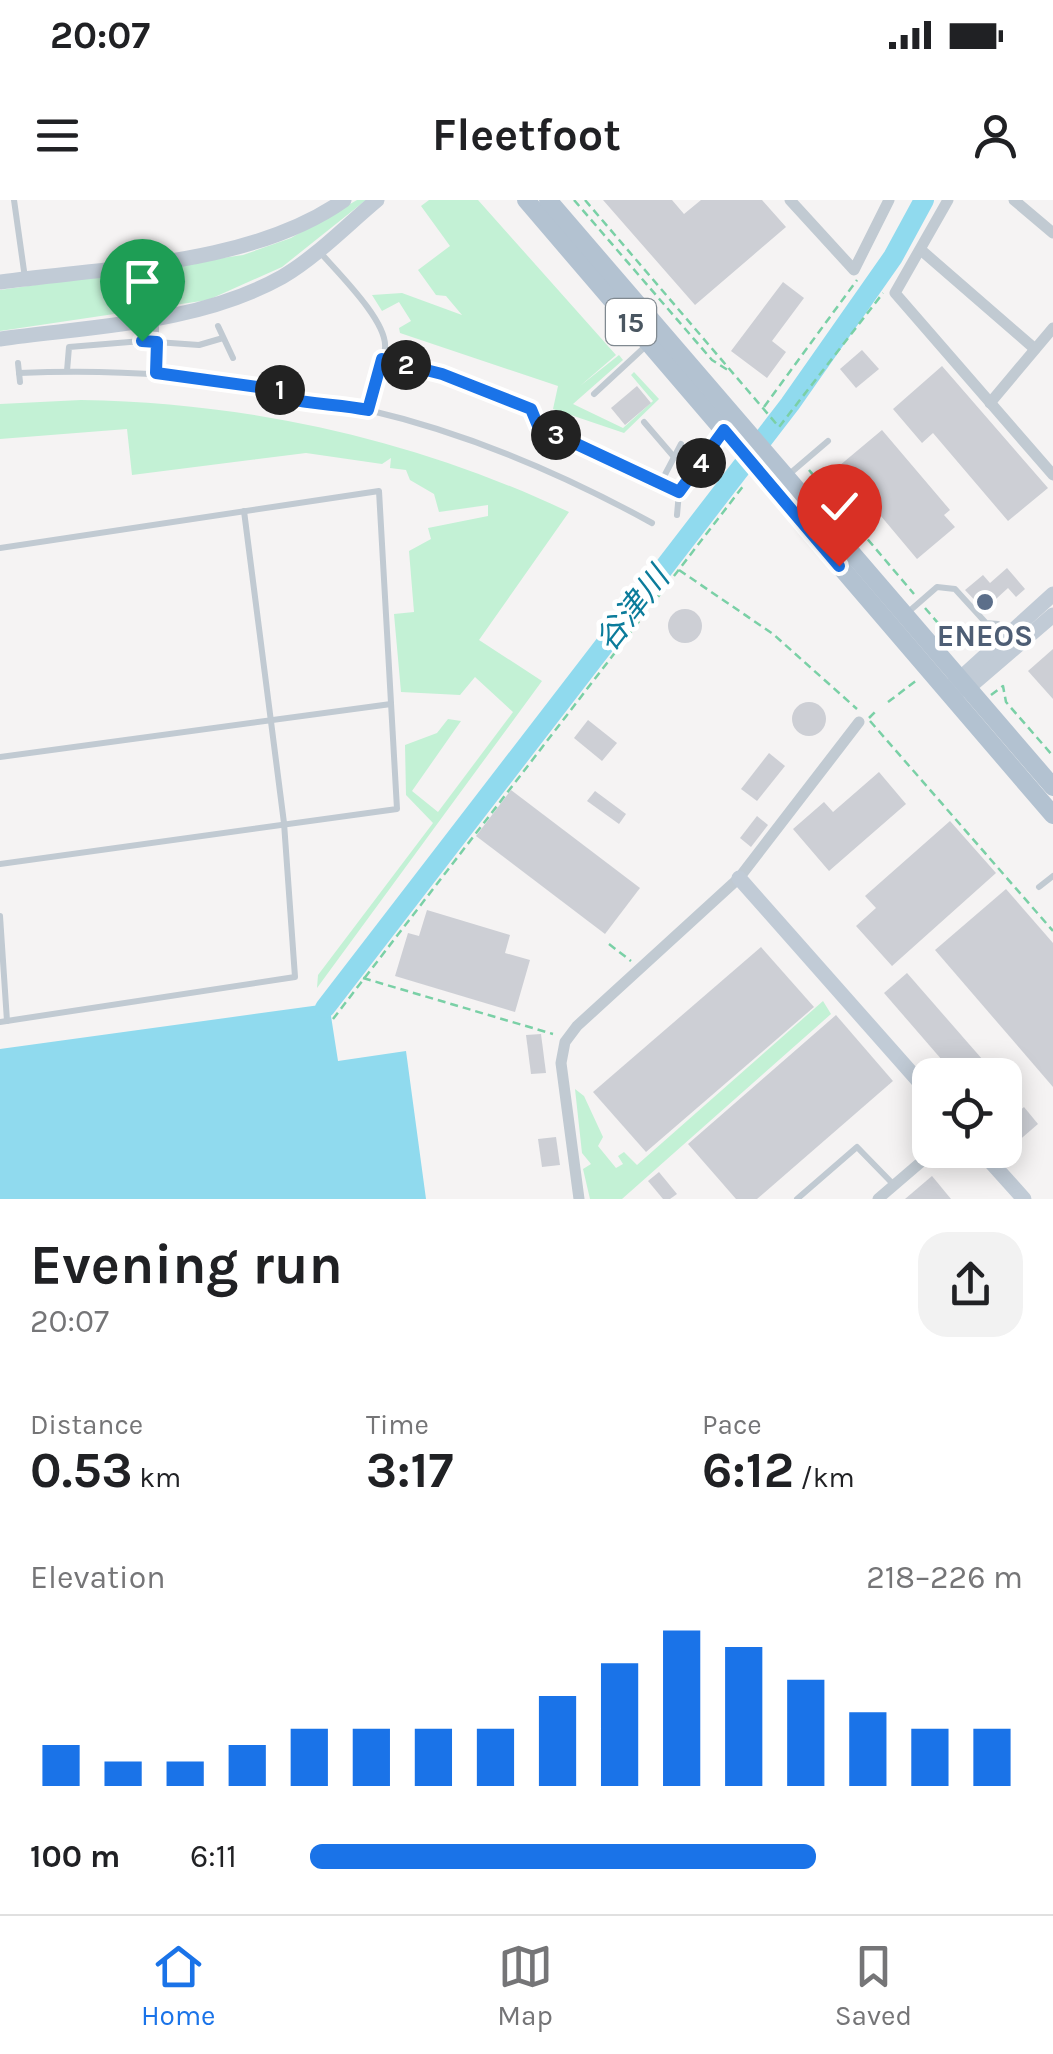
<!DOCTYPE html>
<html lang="en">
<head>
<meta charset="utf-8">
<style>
	:root { --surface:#fff; --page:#f2f2f2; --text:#202124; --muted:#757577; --line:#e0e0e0; --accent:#1a73e8 }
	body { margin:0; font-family:Karla,"Noto Sans JP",sans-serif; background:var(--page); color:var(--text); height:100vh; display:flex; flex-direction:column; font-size:38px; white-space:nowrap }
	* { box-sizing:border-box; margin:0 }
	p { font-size:32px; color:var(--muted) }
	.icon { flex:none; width:55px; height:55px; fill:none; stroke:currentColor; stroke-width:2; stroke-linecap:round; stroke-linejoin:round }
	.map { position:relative; height:999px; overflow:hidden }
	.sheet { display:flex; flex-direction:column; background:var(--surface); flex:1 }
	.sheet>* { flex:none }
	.tools { position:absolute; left:912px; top:858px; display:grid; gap:20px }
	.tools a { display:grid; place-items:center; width:110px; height:110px; border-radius:20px; background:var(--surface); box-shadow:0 5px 25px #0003; font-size:50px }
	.pin { position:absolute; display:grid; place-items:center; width:85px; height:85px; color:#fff; margin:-102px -42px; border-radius:50% 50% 50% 0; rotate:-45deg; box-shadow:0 0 10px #0007 }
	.pin .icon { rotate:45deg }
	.km { position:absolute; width:50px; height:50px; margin:-25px; border-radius:50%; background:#222; color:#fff; font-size:28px; line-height:50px; text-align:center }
	.round { display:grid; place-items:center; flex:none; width:105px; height:105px; border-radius:30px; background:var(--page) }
	.overview { display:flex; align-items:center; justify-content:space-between; height:170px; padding:0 30px }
	h1 { font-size:55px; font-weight:700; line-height:75px }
	.metrics { display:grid; grid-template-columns:repeat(3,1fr); gap:15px; height:170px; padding:10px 30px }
	.metrics div { display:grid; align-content:center }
	.metrics b { font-size:50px; font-weight:700 }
	.metrics small { font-size:28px; font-weight:400 }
	.metrics p { font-size:28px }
	.chart { height:280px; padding:20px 30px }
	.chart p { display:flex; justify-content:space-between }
	.chart svg { width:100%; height:180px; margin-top:10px; stroke:var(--accent); stroke-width:6 }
	ul { padding:0 30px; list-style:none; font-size:32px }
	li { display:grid; grid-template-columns:160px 120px 1fr; align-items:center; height:75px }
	li i { height:25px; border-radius:12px; background:var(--accent) }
	.status { display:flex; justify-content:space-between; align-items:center; height:70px; padding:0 50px; background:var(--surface); direction:ltr }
	.status svg { height:28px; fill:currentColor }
	header { display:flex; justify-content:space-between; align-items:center; height:130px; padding:0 30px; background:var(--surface); font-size:45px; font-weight:700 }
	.dock { display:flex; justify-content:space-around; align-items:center; height:140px; border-top:2px solid var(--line); background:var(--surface); font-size:28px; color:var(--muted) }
	.dock a { display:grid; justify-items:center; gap:5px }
	.dock .active { color:var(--accent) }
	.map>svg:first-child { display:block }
	.green { fill:#c3f1d5 }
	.water { fill:#90daee }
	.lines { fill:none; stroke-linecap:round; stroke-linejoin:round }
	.river { stroke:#90daee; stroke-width:20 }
	.building { fill:#cdcfd5 }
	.path { stroke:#7ad0a6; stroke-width:2.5; stroke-dasharray:8 5; stroke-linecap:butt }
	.lane { stroke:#c1cad2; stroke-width:6 }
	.street { stroke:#c1cad2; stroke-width:11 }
	.secondary { stroke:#c1cbd6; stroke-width:15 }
	.primary { stroke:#b3c2d1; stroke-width:18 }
	.route-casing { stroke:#fff; stroke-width:20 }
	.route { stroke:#1a73e8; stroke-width:12 }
	.service-dot { fill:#5c6f8a; stroke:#fff; stroke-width:4 }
	.labels { text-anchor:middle; stroke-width:9; stroke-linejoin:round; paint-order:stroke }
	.shield { fill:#fff; stroke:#808990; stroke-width:2.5 }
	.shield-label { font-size:28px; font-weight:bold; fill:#4a5661 }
	.service-label { font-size:30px; font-weight:bold; fill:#4e5e75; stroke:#fff }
	.water-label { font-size:32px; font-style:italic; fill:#0c7c9b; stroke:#fff }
</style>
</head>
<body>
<div class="status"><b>20:07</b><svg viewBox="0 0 49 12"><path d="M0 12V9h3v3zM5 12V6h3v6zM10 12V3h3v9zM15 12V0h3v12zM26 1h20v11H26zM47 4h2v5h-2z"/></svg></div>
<header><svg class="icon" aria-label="menu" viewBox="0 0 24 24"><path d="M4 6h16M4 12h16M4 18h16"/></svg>Fleetfoot<svg class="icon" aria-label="person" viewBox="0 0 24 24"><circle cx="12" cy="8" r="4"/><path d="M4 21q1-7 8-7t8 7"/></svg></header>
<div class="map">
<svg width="1053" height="999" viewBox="0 0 1053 999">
	<rect width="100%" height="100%" fill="#f5f3f3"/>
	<g class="green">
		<polygon points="357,0 366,0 282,67 208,100 0,131 0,90 243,55 291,38"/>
		<polygon points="429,0 478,0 616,155 580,186 619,155 623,160 573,204 623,228 653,201 631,175 634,172 659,199 624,233 553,209 558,186 400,133 399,128 411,121 399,102 382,111 372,95 402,93 462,115 446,96 436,95 418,70 450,46 421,6"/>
		<path d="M81,200C252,203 414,239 569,312L479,440L542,481L317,788L318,775L433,623L406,595L405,545L437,533L448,519L461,521L412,591L438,612L513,512L475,477L460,495L401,492L394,414L414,412L409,351L431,339L428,328L488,316V305L439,312L434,294L410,280L406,270L390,268L391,258L382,264L306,253L132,275L127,229L0,239V204Z"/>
		<polygon points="823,801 831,814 622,999 590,999 583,969 591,964 582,953 575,889 584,896 603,937 598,946 616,968 623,964 618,956 624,952 637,965"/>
	</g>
	<polygon class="water" points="320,805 331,816 338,861 406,851 426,999 0,999 0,849"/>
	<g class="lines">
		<polyline class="river" points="325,808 790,204 893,57 924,0"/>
	</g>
	<g class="building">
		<polygon points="603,0 672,0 684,14 701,0 762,0 786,27 695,105"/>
		<polygon points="783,82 804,98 772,141 786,152 767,178 731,151"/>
		<polygon points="862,150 879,169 856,188 840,169"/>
		<polygon points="942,166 1048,288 1008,321 933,233 922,243 893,209"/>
		<polygon points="637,186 651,203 625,225 611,208"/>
		<polygon points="882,230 950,310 944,315 955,327 917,359 839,266"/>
		<polygon points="1007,368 1025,389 1016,397 1008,388 984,410 965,390 983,375 990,383"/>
		<circle cx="685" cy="426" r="17"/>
		<polygon points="1053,449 1053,499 1028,471"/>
		<circle cx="809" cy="519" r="17"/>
		<polygon points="588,520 617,543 602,561 574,538"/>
		<polygon points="769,553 785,566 757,601 741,589"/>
		<polygon points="879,572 906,604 829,671 793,629 824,602 833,612"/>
		<polygon points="511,590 640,688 605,734 476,636"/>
		<polygon points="595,591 626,614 619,624 587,601"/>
		<polygon points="757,616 768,625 751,647 740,638"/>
		<polygon points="950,621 996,673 892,766 856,726 876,708 865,696"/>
		<polygon points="1006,689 1053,743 1053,887 935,750"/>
		<polygon points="427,710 510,735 505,753 530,760 515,812 395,776 408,733 419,736"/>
		<polygon points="761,747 814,807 646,952 593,892"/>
		<polygon points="907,773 996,875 955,875 884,793"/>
		<polygon points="836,815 893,881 757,999 736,999 688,944"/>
		<polygon points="541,834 546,873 531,874 526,835"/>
		<polygon points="1024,907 1038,924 1016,943 1005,923"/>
		<polygon points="556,937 560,965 542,967 538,939"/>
		<polygon points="659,972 677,994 670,999 663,999 648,981"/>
		<polygon points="932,976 951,999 905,999"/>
	</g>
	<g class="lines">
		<g class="path">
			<polyline points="574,0 712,160 731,172"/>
			<polyline points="585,0 779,227 883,93"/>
			<polyline points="764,207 857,80"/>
			<polyline points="809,270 914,394"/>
			<polyline points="679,370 773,434 857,509"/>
			<polyline points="925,408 951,438 964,441"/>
			<polyline points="991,495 1003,486 1006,502 1053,556"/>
			<polyline points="888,502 917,480"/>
			<polyline points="869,518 876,511"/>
			<polyline points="870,521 1053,731"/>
			<polyline points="609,744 631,761"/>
			<polyline points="363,778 553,834"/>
			<polyline points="333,819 744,285"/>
		</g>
		<g class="lane">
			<polyline points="14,0 25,78"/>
			<path d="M319,51C336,71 388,121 385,148C383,168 374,190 368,210"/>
			<polyline points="156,119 156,173"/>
			<polyline points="218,126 233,158"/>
			<polyline points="382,159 441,174 531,209 539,226 660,284 681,244"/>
			<polyline points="18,163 20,182"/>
			<polyline points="67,171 69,147 142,141 199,145 223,138"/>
			<path d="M19,173C107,169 194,174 280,190L286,198C313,205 339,203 368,210C467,233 563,274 652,323"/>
			<polyline points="594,194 648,144"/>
			<polyline points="644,222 674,257"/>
			<polyline points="787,276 828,241"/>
			<polyline points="660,284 679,292"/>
			<polyline points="677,315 679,292 723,231"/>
			<polyline points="0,348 379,291 397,609 0,664"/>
			<polyline points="906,414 937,387 955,389 986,423 998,424 1008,434"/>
			<polyline points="0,557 391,504"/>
			<polyline points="1039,687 1053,676"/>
			<polyline points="0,716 7,821"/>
			<polyline points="0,822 295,777 284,623 244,311"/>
			<polyline points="797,999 857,947 894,985"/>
		</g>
		<g class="street">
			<polyline points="790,0 854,70 889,0"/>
			<polyline points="948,0 895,93 1053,275"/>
			<polyline points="1014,0 1053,33"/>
			<polyline points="921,50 1035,149"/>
			<polyline points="990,203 1053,128"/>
			<polyline points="579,999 561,863 565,842 577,826 739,678 859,522"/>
			<polyline points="878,999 935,950"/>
		</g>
		<g class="secondary">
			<path d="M0,82C110,67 252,65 344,0"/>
			<path d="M0,139C93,126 198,124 282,77C316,57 346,26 377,0"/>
			<polyline points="953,485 1053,394"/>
			<polyline points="959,490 968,488 1053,415"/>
			<polyline points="739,678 930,894"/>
			<polyline points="980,950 1024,999"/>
		</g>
		<g class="primary">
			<polyline points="526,0 1053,615"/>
			<polyline points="548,0 1053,587"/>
		</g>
	</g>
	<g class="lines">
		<g class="route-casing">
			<path id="route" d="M142,141L157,142L156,173L280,190L286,198C313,205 340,204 368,210L382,159L442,174L531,209L538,226L679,292L724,230L839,366"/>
		</g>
		<use href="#route" class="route"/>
	</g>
	<circle class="service-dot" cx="985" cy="402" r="10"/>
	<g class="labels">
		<rect class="shield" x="606" y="99" width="50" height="46" rx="8"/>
		<g class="shield-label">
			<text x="631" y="132">15</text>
		</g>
		<g class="service-label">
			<text x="985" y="446">ENEOS</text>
		</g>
		<g class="water-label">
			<text transform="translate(632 409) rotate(-52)" y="11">谷津川</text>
		</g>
	</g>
</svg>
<div class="tools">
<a><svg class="icon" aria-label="locate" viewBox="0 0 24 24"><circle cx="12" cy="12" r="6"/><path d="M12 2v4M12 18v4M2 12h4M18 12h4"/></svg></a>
</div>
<div class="pin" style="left:142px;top:141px;background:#1e9e55"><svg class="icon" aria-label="arrive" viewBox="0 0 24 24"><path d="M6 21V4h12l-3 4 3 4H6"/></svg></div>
<div class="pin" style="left:839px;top:366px;background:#d93025"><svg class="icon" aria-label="check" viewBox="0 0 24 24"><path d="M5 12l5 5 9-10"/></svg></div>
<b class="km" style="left:280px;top:190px">1</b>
<b class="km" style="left:406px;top:165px">2</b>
<b class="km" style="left:556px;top:235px">3</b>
<b class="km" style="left:701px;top:263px">4</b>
</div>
<section class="sheet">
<div class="overview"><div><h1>Evening run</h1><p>20:07</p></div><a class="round"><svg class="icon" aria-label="share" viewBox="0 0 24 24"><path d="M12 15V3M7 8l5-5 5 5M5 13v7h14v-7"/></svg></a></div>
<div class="metrics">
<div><p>Distance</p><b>0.53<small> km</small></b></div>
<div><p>Time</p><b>3:17</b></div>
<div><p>Pace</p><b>6:12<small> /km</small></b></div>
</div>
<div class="chart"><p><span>Elevation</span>218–226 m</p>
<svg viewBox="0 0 160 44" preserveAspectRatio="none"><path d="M5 44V34M15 44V38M25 44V38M35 44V34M45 44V30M55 44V30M65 44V30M75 44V30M85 44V22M95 44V14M105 44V6M115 44V10M125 44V18M135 44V26M145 44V30M155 44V30"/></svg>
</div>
<ul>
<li><b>100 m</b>6:11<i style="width:71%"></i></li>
</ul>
</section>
<nav class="dock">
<a class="active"><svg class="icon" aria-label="home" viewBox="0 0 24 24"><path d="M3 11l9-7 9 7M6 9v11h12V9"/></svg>Home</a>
<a><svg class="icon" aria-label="map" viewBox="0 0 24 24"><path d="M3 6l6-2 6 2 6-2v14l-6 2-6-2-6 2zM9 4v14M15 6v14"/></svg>Map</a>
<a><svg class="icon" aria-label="saved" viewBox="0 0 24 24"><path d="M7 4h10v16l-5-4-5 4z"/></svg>Saved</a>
</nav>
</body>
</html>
